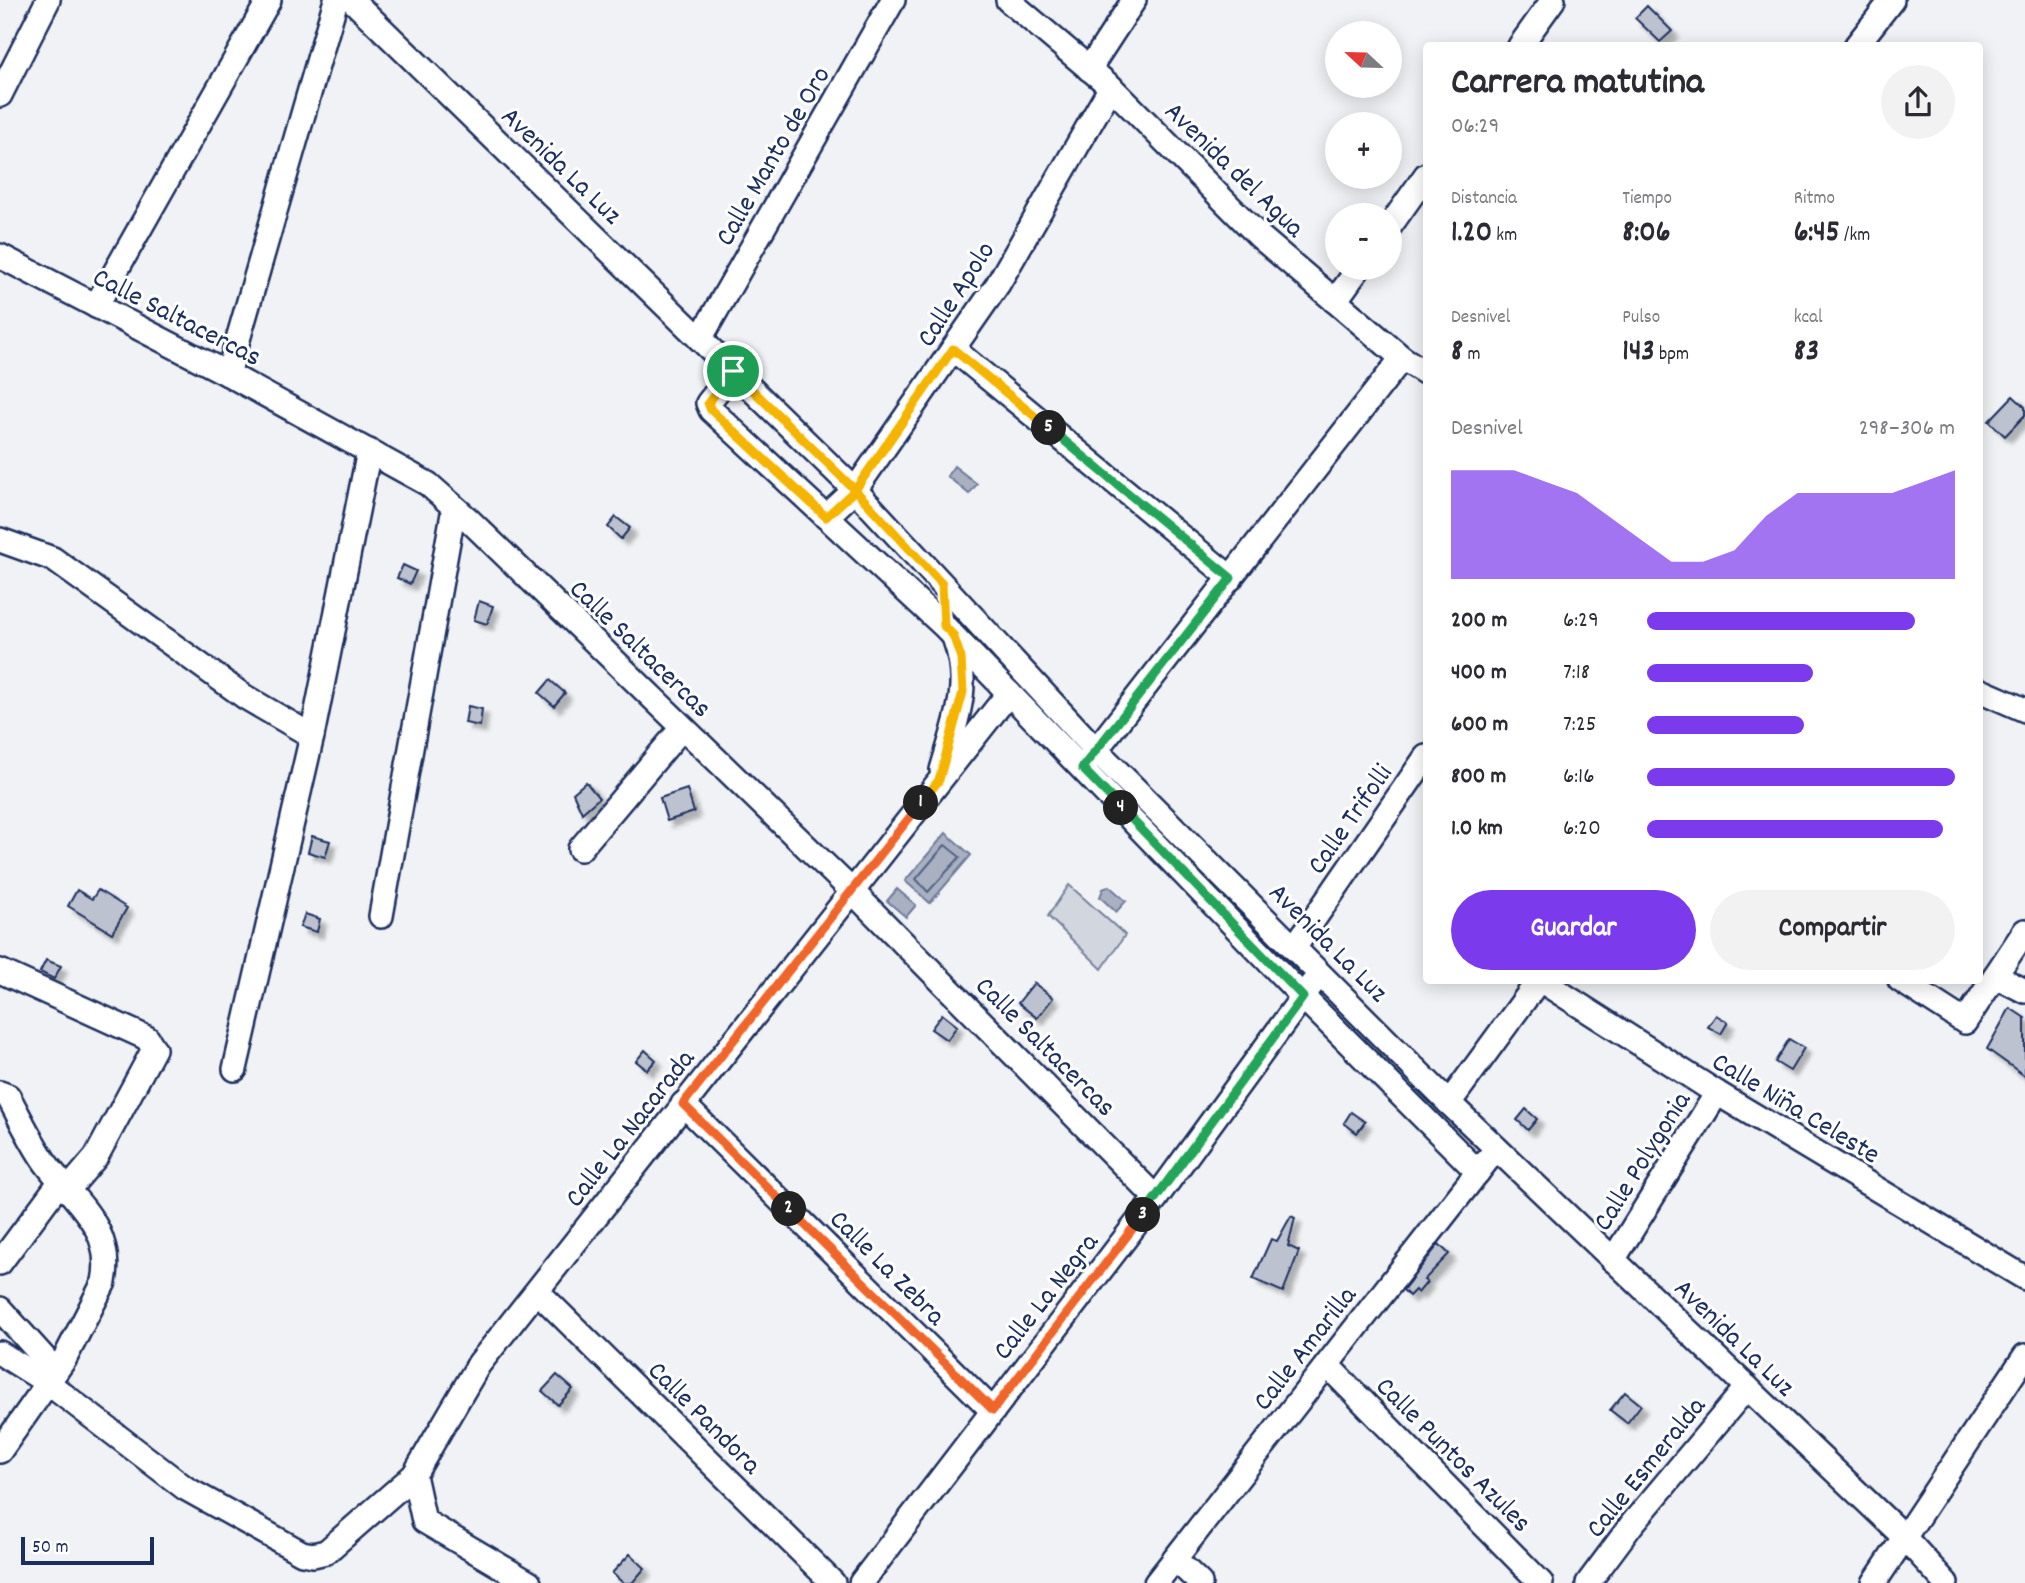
<!DOCTYPE html>
<html lang="es">
<head>
<meta charset="utf-8">
<style>
	:root { --surface:#fff; --page:#f2f2f3; --text:#2b2b33; --muted:#7c7c81; --accent:#7c3aed }
	body { margin:0; font-family:Dekko,sans-serif; background:var(--page); color:var(--text); height:100vh; display:flex; flex-direction:column; font-size:26px; white-space:nowrap }
	* { box-sizing:border-box; margin:0 }
	p { font-size:23px; color:var(--muted) }
	.icon { flex:none; width:38px; height:38px; fill:none; stroke:currentColor; stroke-width:2; stroke-linecap:round; stroke-linejoin:round }
	.map { position:relative; flex:1; overflow:hidden }
	.drawer { position:absolute; left:1423px; top:42px; width:560px; height:942px; display:flex; flex-direction:column; background:var(--surface); border-radius:7px; box-shadow:0 4px 18px #0003 }
	.drawer>* { flex:none }
	.needle { width:46px; rotate:292deg }
	.tools { position:absolute; left:1325px; top:21px; display:grid; gap:14px }
	.tools a { display:grid; place-items:center; width:77px; height:77px; border-radius:50%; background:var(--surface); box-shadow:0 4px 18px #0003; font-size:35px }
	.scale { position:absolute; left:21px; bottom:18px; width:133px; box-sizing:border-box; padding-left:7px; border:4px solid #1b2f5e; border-top:0; font-size:19px; line-height:24px; white-space:nowrap; color:#1b2f5e; -webkit-text-stroke:5px #fff; paint-order:stroke }
	.pin { position:absolute; display:grid; place-items:center; width:60px; height:60px; color:#fff; margin:-30px; border:4px solid #fff; border-radius:50%; box-shadow:0 2px 7px #0007 }
	.km { position:absolute; width:35px; height:35px; margin:-18px; border-radius:50%; background:#222; color:#fff; font-size:19px; line-height:35px; text-align:center }
	.round { display:grid; place-items:center; flex:none; width:74px; height:74px; border-radius:37px; background:var(--page) }
	.summary { display:flex; align-items:center; justify-content:space-between; height:119px; padding:0 28px }
	h1 { font-size:38px; font-weight:700; line-height:52px }
	.figures { display:grid; grid-template-columns:repeat(3,1fr); gap:10px; height:119px; padding:7px 28px }
	.figures div { display:grid; align-content:center }
	.figures b { font-size:30px; font-weight:700 }
	.figures small { font-size:19px; font-weight:400 }
	.figures p { font-size:19px }
	.chart { height:196px; padding:14px 28px }
	.chart p { display:flex; justify-content:space-between }
	.chart svg { width:100%; height:126px; margin-top:7px; fill:var(--accent); opacity:.7 }
	.button { display:flex; gap:14px; margin-top:auto; padding:14px 28px }
	.button a { flex:1; height:80px; border-radius:42px; background:var(--accent); color:#fff; font-size:28px; font-weight:700; line-height:80px; text-align:center }
	.button a+a { background:var(--page); color:var(--text) }
	ul { padding:0 28px; list-style:none; font-size:23px }
	li { display:grid; grid-template-columns:112px 84px 1fr; align-items:center; height:52px }
	li i { height:18px; border-radius:9px; background:var(--accent) }
	.map>svg:first-child { display:block }
	.green { fill:#d2d6df; stroke:#76829e; stroke-width:2 }
	.water { fill:#a8b0c2; stroke:#707c9a; stroke-width:2 }
	.lines { fill:none; stroke-linecap:round; stroke-linejoin:round }
	.shore { stroke:#536386; stroke-width:2 }
	.building { fill:#bcc2d0; stroke:#1b2f5e; stroke-width:2; filter:url(#shadow) }
	.minor-casing { stroke:#1b2f5e; stroke-width:28 }
	.minor { stroke:#fff; stroke-width:23 }
	.split-1-casing { stroke:#fff; stroke-width:14 }
	.split-2-casing { stroke:#fff; stroke-width:14 }
	.split-3-casing { stroke:#fff; stroke-width:14 }
	.split-4-casing { stroke:#fff; stroke-width:14 }
	.split-5-casing { stroke:#fff; stroke-width:14 }
	.split-6-casing { stroke:#fff; stroke-width:14 }
	.split-1 { stroke:#f5b400; stroke-width:9 }
	.split-2 { stroke:#f0652b; stroke-width:9 }
	.split-3 { stroke:#f0652b; stroke-width:9 }
	.split-4 { stroke:#22a559; stroke-width:9 }
	.split-5 { stroke:#22a559; stroke-width:9 }
	.split-6 { stroke:#f5b400; stroke-width:9 }
	.labels { text-anchor:middle; stroke-width:6; stroke-linejoin:round; paint-order:stroke }
	.street-label { font-size:28px; fill:#1b2f5e; stroke:#fff }
</style>
</head>
<body>
<div class="map">
<svg width="2025" height="1583" viewBox="0 0 2025 1583">
	<defs>
		<filter id="shadow"><feDropShadow dx="6" dy="6" stdDeviation="2" flood-color="#0004"/></filter>
	</defs>
	<rect width="100%" height="100%" fill="#f1f2f5"/>
	<filter id="ink" filterUnits="userSpaceOnUse"><feTurbulence type="fractalNoise" baseFrequency=".0143" numOctaves="2"/><feDisplacementMap in="SourceGraphic" scale="14" xChannelSelector="R" yChannelSelector="G"/><feConvolveMatrix kernelMatrix="1 2 1 2 8 2 1 2 1" color-interpolation-filters="sRGB"/></filter>
	<g filter="url(#ink)">
		<polygon class="green" points="1069,885 1125,935 1102,969 1048,916"/>
		<g class="water">
			<polygon points="954,466 977,484 969,494 947,476"/>
			<polygon points="946,833 971,855 930,903 905,881"/>
			<polygon points="1109,886 1126,901 1116,912 1100,897 1103,889"/>
			<polygon points="897,889 916,905 906,917 887,901"/>
		</g>
		<g class="lines">
			<polygon class="shore" points="945,845 960,857 928,892 916,879"/>
		</g>
		<g class="building">
			<polygon points="1647,6 1672,31 1660,42 1635,18"/>
			<polygon points="2013,396 2025,407 2025,415 2005,436 1989,421"/>
			<polygon points="616,517 630,528 621,539 608,527"/>
			<polygon points="403,565 416,571 410,584 397,578"/>
			<polygon points="479,601 493,606 487,624 474,620"/>
			<polygon points="550,680 565,693 554,706 539,693"/>
			<polygon points="468,706 482,709 480,726 465,723"/>
			<polygon points="586,782 599,798 582,813 573,793"/>
			<polygon points="687,789 694,812 667,821 660,798"/>
			<polygon points="312,836 330,841 325,857 308,852"/>
			<polygon points="77,890 92,899 98,890 127,908 112,933 68,906"/>
			<polygon points="305,914 320,919 317,932 300,927"/>
			<polygon points="46,960 61,966 54,979 40,972"/>
			<polygon points="1034,983 1053,998 1037,1018 1018,1003"/>
			<polygon points="2010,1008 2025,1018 2025,1076 1987,1049"/>
			<polygon points="942,1014 957,1026 947,1040 931,1029"/>
			<polygon points="1716,1015 1728,1022 1721,1034 1708,1027"/>
			<polygon points="1789,1039 1804,1048 1790,1071 1775,1062"/>
			<polygon points="645,1050 656,1060 647,1070 636,1061"/>
			<polygon points="1526,1109 1537,1119 1528,1130 1517,1120"/>
			<polygon points="1351,1112 1365,1122 1357,1133 1344,1123"/>
			<polygon points="1291,1216 1295,1218 1288,1246 1299,1251 1283,1292 1253,1279 1271,1239 1277,1241"/>
			<polygon points="1439,1244 1449,1254 1424,1280 1427,1282 1418,1293 1415,1290 1409,1296 1403,1290"/>
			<polygon points="557,1375 573,1389 558,1405 542,1391"/>
			<polygon points="1625,1392 1641,1405 1627,1423 1610,1410"/>
			<polygon points="630,1554 645,1568 632,1583 623,1583 612,1573"/>
		</g>
		<g class="lines">
			<g class="minor-casing">
				<g id="minor">
					<polyline points="352,0 855,490 1096,750 1449,1103 1903,1536 1946,1583"/>
					<polyline points="1008,0 1111,87 1259,236 1402,358 1426,373"/>
					<polyline points="1520,46 1553,0"/>
					<polyline points="1856,46 1892,0"/>
					<polyline points="1089,69 1134,0"/>
					<polyline points="0,95 48,0"/>
					<polyline points="1390,226 1426,175"/>
					<polyline points="0,256 228,374 428,484 470,521 851,890 1156,1198"/>
					<polyline points="1335,301 1359,268"/>
					<polyline points="96,306 269,0"/>
					<polyline points="700,339 893,0"/>
					<polyline points="953,349 1231,578"/>
					<polyline points="733,371 708,403 711,410 944,626 1303,997 1478,1172"/>
					<polyline points="228,374 336,0"/>
					<polyline points="826,517 855,490 998,284 1111,87"/>
					<polyline points="0,540 53,559 245,697 312,736"/>
					<polyline points="1979,690 2025,710"/>
					<polyline points="1088,760 1402,358"/>
					<path d="M942,770C955,724 972,687 955,640"/>
					<polyline points="580,849 682,728"/>
					<polyline points="381,916 454,508"/>
					<polyline points="1294,948 1426,757"/>
					<polyline points="0,971 147,1038 154,1049 96,1157 67,1191"/>
					<polyline points="1995,976 2025,931"/>
					<polyline points="1540,980 1717,1093 2025,1278"/>
					<polyline points="1900,980 1965,1022 1995,976 2025,991"/>
					<polyline points="235,1069 312,736 369,451"/>
					<path d="M0,1093L8,1096C20,1118 31,1142 45,1162C73,1201 115,1227 104,1282L64,1360L0,1451"/>
					<polyline points="1449,1103 1539,980"/>
					<polyline points="683,1104 993,1411"/>
					<polyline points="1613,1260 1717,1093"/>
					<polyline points="0,1263 60,1182"/>
					<polyline points="538,1292 833,1583"/>
					<polyline points="0,1309 56,1371"/>
					<polyline points="0,1353 48,1383 185,1488 302,1553 313,1555 326,1552 414,1475"/>
					<polyline points="1327,1365 1541,1583"/>
					<polyline points="1175,1559 1200,1583"/>
					<polyline points="529,1583 424,1521 414,1475 479,1364 1009,693"/>
					<polyline points="861,1583 1156,1198 1312,984"/>
					<polyline points="1156,1583 1488,1159"/>
					<polyline points="1588,1583 1632,1524 1747,1387"/>
					<polyline points="1874,1583 2025,1356"/>
				</g>
			</g>
			<use href="#minor" class="minor"/>
		</g>
	</g>
	<g class="lines" filter="url(#ink)">
		<g class="split-1-casing">
			<polyline id="split-1" points="733,371 855,490 942,584 944,626 953,635 961,658 963,692 939,780 921,803"/>
		</g>
		<g class="split-2-casing">
			<polyline id="split-2" points="789,1209 683,1104 921,803"/>
		</g>
		<g class="split-3-casing">
			<polyline id="split-3" points="789,1209 993,1410 1143,1215"/>
		</g>
		<g class="split-4-casing">
			<polyline id="split-4" points="1121,808 1303,997 1143,1215"/>
		</g>
		<g class="split-5-casing">
			<polyline id="split-5" points="1049,428 1231,578 1082,768 1121,808"/>
		</g>
		<g class="split-6-casing">
			<polyline id="split-6" points="733,371 708,403 711,410 826,517 855,490 953,349 1049,428"/>
		</g>
		<use href="#split-1" class="split-1"/>
		<use href="#split-2" class="split-2"/>
		<use href="#split-3" class="split-3"/>
		<use href="#split-4" class="split-4"/>
		<use href="#split-5" class="split-5"/>
		<use href="#split-6" class="split-6"/>
	</g>
	<g class="labels">
		<g class="street-label">
			<text transform="translate(771 155) rotate(-60)" y="10">Calle Manto de Oro</text>
			<text transform="translate(563 164) rotate(44)" y="10">Avenida La Luz</text>
			<text transform="translate(1236 168) rotate(44)" y="10">Avenida del Agua</text>
			<text transform="translate(954 293) rotate(-57)" y="10">Calle Apolo</text>
			<text transform="translate(178 315) rotate(27)" y="10">Calle Saltacercas</text>
			<text transform="translate(642 647) rotate(44)" y="10">Calle Saltacercas</text>
			<text transform="translate(1348 818) rotate(-55)" y="10">Calle Trifolli</text>
			<text transform="translate(1330 941) rotate(45)" y="10">Avenida La Luz</text>
			<text transform="translate(1047 1045) rotate(45)" y="10">Calle Saltacercas</text>
			<text transform="translate(1797 1106) rotate(31)" y="10">Calle Niña Celeste</text>
			<text transform="translate(628 1127) rotate(-52)" y="10">Calle La Nacarada</text>
			<text transform="translate(1640 1160) rotate(-58)" y="10">Calle Polygonia</text>
			<text transform="translate(889 1266) rotate(45)" y="10">Calle La Zebra</text>
			<text transform="translate(1044 1295) rotate(-52)" y="10">Calle La Negra</text>
			<text transform="translate(1736 1336) rotate(44)" y="10">Avenida La Luz</text>
			<text transform="translate(1303 1347) rotate(-52)" y="10">Calle Amarilla</text>
			<text transform="translate(706 1416) rotate(45)" y="10">Calle Pandora</text>
			<text transform="translate(1455 1453) rotate(45)" y="10">Calle Puntos Azules</text>
			<text transform="translate(1644 1466) rotate(-51)" y="10">Calle Esmeralda</text>
		</g>
	</g>
</svg>
<div class="tools">
<a><svg class="needle" viewBox="-14 -14 28 28"><path d="M0-13l5 13h-10z" fill="#e53935"/><path d="M0 13l5-13h-10z" fill="#7c7c81"/></svg></a>
<a>+</a>
<a>−</a>
</div>
<div class="scale">50 m</div>
<div class="pin" style="left:733px;top:371px;background:#1e9e55"><svg class="icon" aria-label="arrive" viewBox="0 0 24 24"><path d="M6 21V4h12l-3 4 3 4H6"/></svg></div>
<b class="km" style="left:921px;top:803px">1</b>
<b class="km" style="left:789px;top:1209px">2</b>
<b class="km" style="left:1143px;top:1215px">3</b>
<b class="km" style="left:1121px;top:808px">4</b>
<b class="km" style="left:1049px;top:428px">5</b>
<section class="drawer">
<div class="summary"><div><h1>Carrera matutina</h1><p>06:29</p></div><a class="round"><svg class="icon" aria-label="share" viewBox="0 0 24 24"><path d="M12 15V3M7 8l5-5 5 5M5 13v7h14v-7"/></svg></a></div>
<div class="figures">
<div><p>Distancia</p><b>1.20<small> km</small></b></div>
<div><p>Tiempo</p><b>8:06</b></div>
<div><p>Ritmo</p><b>6:45<small> /km</small></b></div>
</div>
<div class="figures">
<div><p>Desnivel</p><b>8<small> m</small></b></div>
<div><p>Pulso</p><b>143<small> bpm</small></b></div>
<div><p>kcal</p><b>83</b></div>
</div>
<div class="chart"><p><span>Desnivel</span>298–306 m</p>
<svg viewBox="0 0 160 44" preserveAspectRatio="none"><path d="M0 44V6L10 6L20 6L30 10L40 14L50 22L60 30L70 38L80 38L90 34L100 22L110 14L120 14L130 14L140 14L150 10L160 6V44z"/></svg>
</div>
<ul>
<li><b>200 m</b>6:29<i style="width:87%"></i></li>
<li><b>400 m</b>7:18<i style="width:54%"></i></li>
<li><b>600 m</b>7:25<i style="width:51%"></i></li>
<li><b>800 m</b>6:16<i style="width:100%"></i></li>
<li><b>1.0 km</b>6:20<i style="width:96%"></i></li>
</ul>
<div class="button"><a>Guardar</a><a>Compartir</a></div>
</section>
</div>
</body>
</html>
